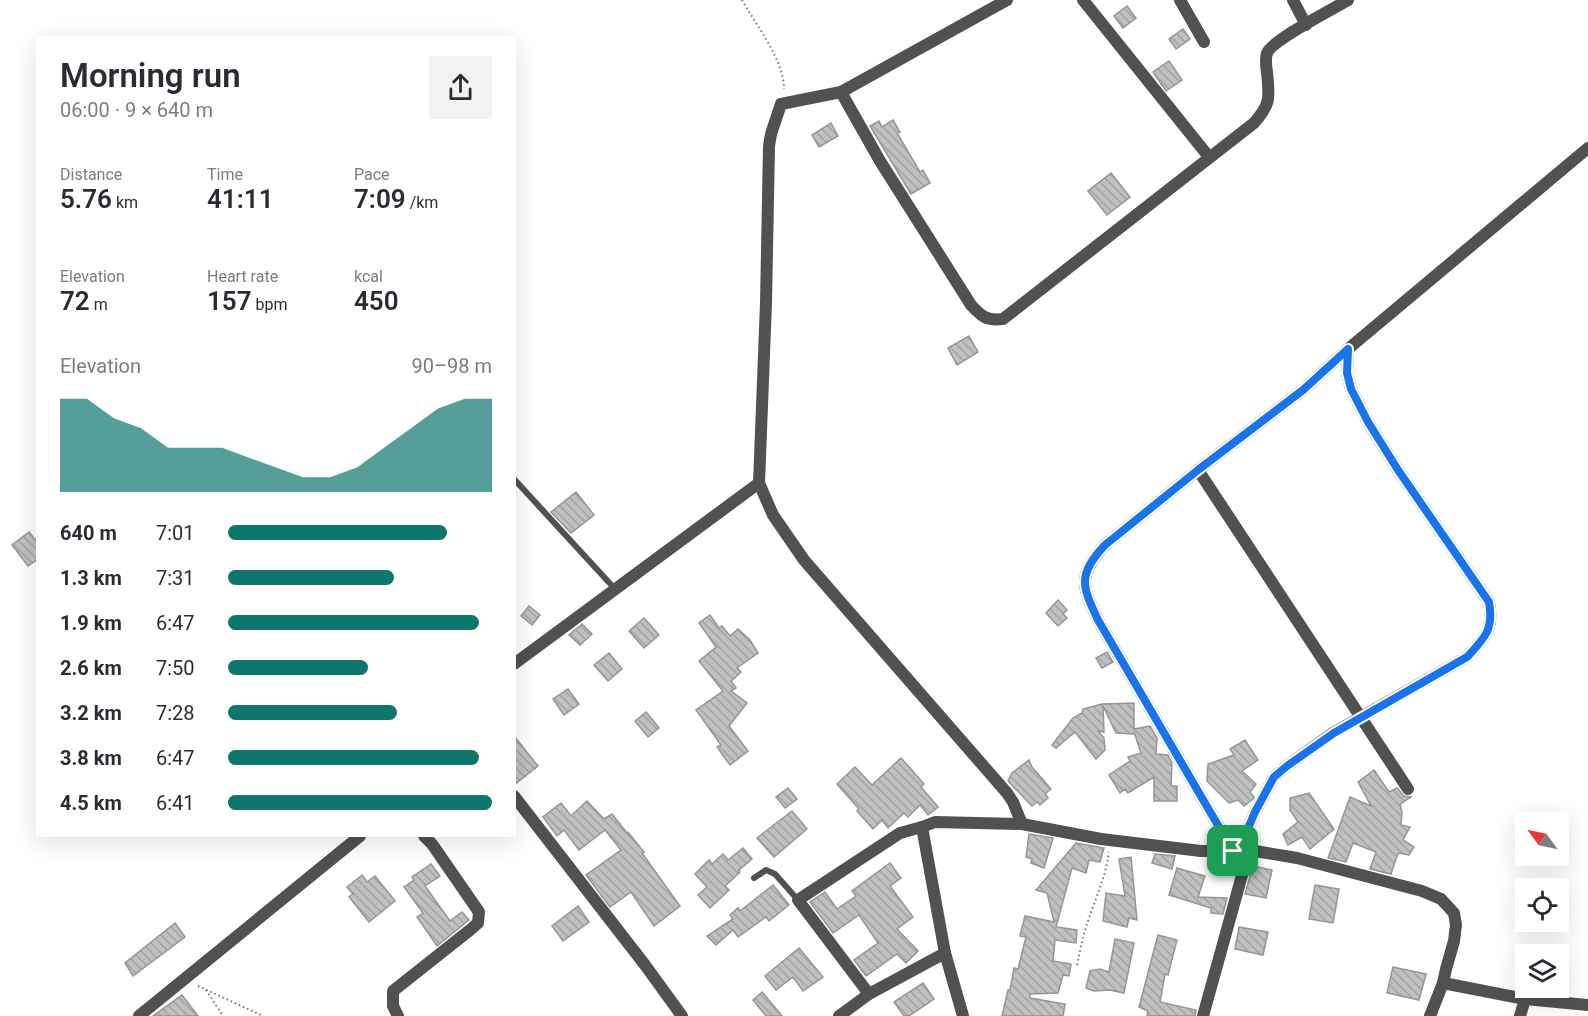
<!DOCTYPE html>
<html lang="en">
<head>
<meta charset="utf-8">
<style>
	:root { --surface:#fff; --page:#f2f2f3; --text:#2b2b33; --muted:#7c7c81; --accent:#0f766e }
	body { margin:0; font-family:Roboto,sans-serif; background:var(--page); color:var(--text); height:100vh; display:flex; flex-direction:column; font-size:22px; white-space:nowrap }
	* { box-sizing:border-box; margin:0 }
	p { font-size:20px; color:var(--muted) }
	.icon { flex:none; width:33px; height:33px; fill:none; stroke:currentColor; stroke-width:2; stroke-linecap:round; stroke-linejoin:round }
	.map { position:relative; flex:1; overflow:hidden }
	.panel { position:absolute; left:36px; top:36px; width:480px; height:801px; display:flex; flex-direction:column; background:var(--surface); border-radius:0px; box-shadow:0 6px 24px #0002 }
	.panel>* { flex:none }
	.needle { width:39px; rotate:303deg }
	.controls { position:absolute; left:1515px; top:812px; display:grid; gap:12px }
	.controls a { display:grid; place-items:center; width:54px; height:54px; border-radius:0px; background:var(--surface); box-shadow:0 6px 24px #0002; font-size:30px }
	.pin { position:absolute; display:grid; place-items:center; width:51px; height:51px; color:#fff; margin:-26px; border-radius:12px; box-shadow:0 3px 9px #0006 }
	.round { display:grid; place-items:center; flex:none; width:63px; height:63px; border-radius:0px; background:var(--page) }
	.overview { display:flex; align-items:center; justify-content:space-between; height:102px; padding:0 24px }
	h1 { font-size:33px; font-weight:600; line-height:45px }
	.metrics { display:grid; grid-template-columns:repeat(3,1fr); gap:9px; height:102px; padding:6px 24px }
	.metrics div { display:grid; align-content:center }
	.metrics b { font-size:26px; font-weight:600 }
	.metrics small { font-size:16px; font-weight:400 }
	.metrics p { font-size:16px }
	.chart { height:168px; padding:12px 24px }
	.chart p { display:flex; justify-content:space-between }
	.chart svg { width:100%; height:108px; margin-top:6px; fill:var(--accent); opacity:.7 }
	ul { padding:0 24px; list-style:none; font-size:20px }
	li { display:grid; grid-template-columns:96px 72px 1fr; align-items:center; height:45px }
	li i { height:15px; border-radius:8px; background:var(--accent) }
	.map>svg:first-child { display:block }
	.building { fill:url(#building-back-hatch); stroke:#959595; stroke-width:1.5 }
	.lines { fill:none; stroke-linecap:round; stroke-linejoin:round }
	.path { stroke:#737373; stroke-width:2; stroke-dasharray:1.5 3; stroke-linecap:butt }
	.service { stroke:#515151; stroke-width:6 }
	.minor { stroke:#515151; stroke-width:12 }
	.route-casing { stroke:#fff; stroke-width:12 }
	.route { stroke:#1a73e8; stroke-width:8 }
</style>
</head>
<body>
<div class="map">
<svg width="1588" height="1016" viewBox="0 0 1588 1016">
	<defs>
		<pattern id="building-back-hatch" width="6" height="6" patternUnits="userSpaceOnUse" patternTransform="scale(1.5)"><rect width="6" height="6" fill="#c0c0c0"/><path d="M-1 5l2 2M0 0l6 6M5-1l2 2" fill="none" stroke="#a3a3a3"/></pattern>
	</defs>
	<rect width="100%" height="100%" fill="#fff"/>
	<g class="building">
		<polygon points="1127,6 1136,18 1123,28 1114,16"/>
		<polygon points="1183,29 1190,39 1176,49 1169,39"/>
		<polygon points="1169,61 1182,80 1166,91 1153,72"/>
		<polygon points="893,120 900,132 897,133 920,172 923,170 930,183 911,194 870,126 879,121 882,127"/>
		<polygon points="831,123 838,136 819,147 812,135"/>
		<polygon points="1111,173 1130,197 1107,215 1088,191"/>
		<polygon points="969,336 978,352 957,365 948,348"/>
		<polygon points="576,492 594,515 571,533 551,512"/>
		<polygon points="29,532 38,543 38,559 28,566 12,545"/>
		<polygon points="1058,600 1067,610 1063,614 1067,618 1058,626 1046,613"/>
		<polygon points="529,606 540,615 532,625 521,616"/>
		<polygon points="710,615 719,628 722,626 730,636 738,629 750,640 758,653 737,668 741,672 731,681 736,688 731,691 747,703 729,726 748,751 730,765 717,747 721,745 696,710 723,691 699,661 716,647 699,623"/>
		<polygon points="644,618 659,635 644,648 629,631"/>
		<polygon points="582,624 592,634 580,645 569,635"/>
		<polygon points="1107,652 1113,662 1102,668 1096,658"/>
		<polygon points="609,653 622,669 608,681 594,665"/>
		<polygon points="568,689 579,704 564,715 553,699"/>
		<polygon points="1134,703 1134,729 1150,726 1157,738 1156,754 1168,755 1172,763 1171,786 1177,786 1177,801 1154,801 1154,777 1128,793 1125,789 1120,793 1109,775 1130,761 1128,757 1141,753 1134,732 1134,734 1116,733 1103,706 1104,732 1098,731 1104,738 1105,750 1096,759 1075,732 1056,748 1052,745 1073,718 1082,713 1083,709 1102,704"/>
		<polygon points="646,712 659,728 648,737 635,721"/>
		<polygon points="514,736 538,766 514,785"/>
		<polygon points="1245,740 1258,760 1242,771 1256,784 1250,792 1254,797 1253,799 1244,806 1238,800 1229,803 1207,781 1208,764 1234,755 1230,749"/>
		<polygon points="901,758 924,784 921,787 938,807 928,815 920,805 908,817 904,813 888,828 882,820 873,829 857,811 859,809 837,784 855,767 872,785"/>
		<polygon points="1029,760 1032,767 1051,789 1045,794 1048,798 1040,805 1037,802 1032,806 1008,781 1012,773"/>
		<polygon points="1374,770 1389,792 1397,788 1404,796 1411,797 1400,804 1402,812 1401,825 1410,827 1403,840 1414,847 1409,855 1398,853 1391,874 1370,869 1376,852 1353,843 1346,862 1328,858 1350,797 1371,806 1358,782"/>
		<polygon points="788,788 797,799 785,808 776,797"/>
		<polygon points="1309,793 1334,829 1310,849 1302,837 1288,845 1283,834 1298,822 1290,810 1290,798"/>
		<polygon points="587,801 604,819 612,814 627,833 628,832 644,852 642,853 680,906 654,926 631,892 610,907 586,875 621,850 605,830 579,850 564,830 557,836 543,817 561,803 571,816"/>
		<polygon points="792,811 807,829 774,857 757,838"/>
		<polygon points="1029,834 1053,838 1044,868 1031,863 1032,859 1026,857"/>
		<polygon points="1076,843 1104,848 1100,862 1089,860 1086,873 1072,868 1056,927 1077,930 1076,943 1055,940 1053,961 1071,964 1069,976 1063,975 1058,993 1030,994 1030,998 1065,1004 1063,1016 1002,1016 1008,990 1010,990 1014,968 1018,969 1026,937 1020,936 1025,916 1054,922 1047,893 1036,890"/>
		<polygon points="743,848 752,859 739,870 740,872 725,886 729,890 710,908 698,895 707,887 695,874 709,860 712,864 723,854 728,860"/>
		<polygon points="1155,854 1175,856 1172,869 1152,863"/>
		<polygon points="1131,857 1137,920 1129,918 1127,927 1103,921 1106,893 1125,896 1119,859"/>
		<polygon points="890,863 901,878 890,886 913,917 897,929 918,951 906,963 897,954 866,976 854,960 878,943 859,915 833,933 810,902 825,892 837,909 856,896 852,891"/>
		<polygon points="431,864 440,876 425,886 450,921 462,912 469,920 437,946 417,917 423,913 404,887 414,880 412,877"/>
		<polygon points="1253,866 1272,870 1266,898 1245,894"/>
		<polygon points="1177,868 1205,876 1198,897 1227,898 1223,914 1211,913 1211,908 1169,895"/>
		<polygon points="362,875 367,882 375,876 395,901 369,922 349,897 353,894 347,887"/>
		<polygon points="773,885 789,905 769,921 766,917 738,937 733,930 716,945 707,936 733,919 730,915 738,908 740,911"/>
		<polygon points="1315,885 1339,889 1333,923 1309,919"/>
		<polygon points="578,906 589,922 563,941 552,926"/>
		<polygon points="175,923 185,937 133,976 125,963"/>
		<polygon points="1239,927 1268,932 1263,955 1235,949"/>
		<polygon points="1158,935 1177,940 1168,975 1165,974 1160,1002 1196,1010 1195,1016 1147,1016 1148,1011 1139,1007"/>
		<polygon points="1115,939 1134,943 1124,993 1110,990 1094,991 1086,988 1090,971 1100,969 1109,972"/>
		<polygon points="799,948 823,977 803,991 793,977 776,990 765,976"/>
		<polygon points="1393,967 1426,974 1419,1000 1387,993"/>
		<polygon points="923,983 934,999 909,1016 904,1016 894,1002"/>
		<polygon points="762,992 778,1011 782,1016 766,1016 753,1000"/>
		<polygon points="182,995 198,1016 153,1016"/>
	</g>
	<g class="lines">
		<g class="path">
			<path d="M742,0C756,25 784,60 784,89"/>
			<path d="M1077,965C1079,957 1080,949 1082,942C1089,911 1105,883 1109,852"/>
			<polyline points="198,986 263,1016"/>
			<polyline points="206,990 223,1016"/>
		</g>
		<g class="service">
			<polyline points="514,479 615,589"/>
			<polyline points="754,878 766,870 775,874 798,900"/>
		</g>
		<g class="minor">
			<polyline points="1007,0 841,92 781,104 771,134 769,146 766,303 759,483 773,515 804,560 1007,793 1013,802 1022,824"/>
			<polyline points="1083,0 1209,157"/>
			<polyline points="1180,0 1204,42"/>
			<polyline points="1293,0 1306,25"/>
			<path d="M841,92L880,161L971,305C982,317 987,321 1003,319L1254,123C1272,103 1269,96 1267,72C1266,66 1265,59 1267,53C1272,40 1333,9 1348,0"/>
			<polyline points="1198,470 1408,789"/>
			<polyline points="514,664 759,483"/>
			<polyline points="514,796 645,965 682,1016"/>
			<polyline points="922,827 945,953 963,1016"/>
			<path d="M1233,851L1098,620C1082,586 1077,576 1105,545L1198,470L1303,390L1348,349L1588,148"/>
			<polyline points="1443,983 1525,999 1588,1005"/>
			<polyline points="869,994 798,900 900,833 922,827 935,822 1022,824 1101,839 1201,851 1249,850 1297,858 1422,891 1441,899 1454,913 1456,925 1454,941 1446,969 1443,983 1430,1016"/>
			<polyline points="139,1016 360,836"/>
			<polyline points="398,1016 393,1006 393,991 470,930 478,923 479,912 432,844 424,836"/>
			<polyline points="839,1016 869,994 945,953"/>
			<path d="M1203,1016L1249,850L1246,833L1255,812L1274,777L1287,766L1333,733L1467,657C1485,638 1494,630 1489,602L1398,470L1368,422L1351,389L1347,373L1348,349"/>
			<polyline points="1520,1016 1525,999"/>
		</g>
	</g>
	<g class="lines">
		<g class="route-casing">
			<path id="route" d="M1348,349L1347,373L1351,389L1368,422L1398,470L1489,602C1494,629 1485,638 1467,657L1334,733L1287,766L1274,777L1255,812L1246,833L1249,850L1233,851L1098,620C1082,586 1077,575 1105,545L1198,470L1303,390Z"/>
		</g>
		<use href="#route" class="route"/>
	</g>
</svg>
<div class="controls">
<a><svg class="needle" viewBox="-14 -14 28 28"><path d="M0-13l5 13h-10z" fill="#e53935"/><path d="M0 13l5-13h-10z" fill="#7c7c81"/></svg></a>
<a><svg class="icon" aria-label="locate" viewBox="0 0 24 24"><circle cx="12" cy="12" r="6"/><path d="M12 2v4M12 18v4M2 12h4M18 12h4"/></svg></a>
<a><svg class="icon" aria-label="layers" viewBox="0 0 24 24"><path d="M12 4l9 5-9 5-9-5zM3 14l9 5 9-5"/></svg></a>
</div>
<div class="pin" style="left:1233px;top:851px;background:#1e9e55"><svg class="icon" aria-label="arrive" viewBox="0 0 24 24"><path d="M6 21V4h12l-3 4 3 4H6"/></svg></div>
<section class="panel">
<div class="overview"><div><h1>Morning run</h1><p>06:00 · 9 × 640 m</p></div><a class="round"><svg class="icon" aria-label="share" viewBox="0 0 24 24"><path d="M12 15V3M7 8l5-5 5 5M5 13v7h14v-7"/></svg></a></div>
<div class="metrics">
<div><p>Distance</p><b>5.76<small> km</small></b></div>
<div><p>Time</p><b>41:11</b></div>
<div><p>Pace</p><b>7:09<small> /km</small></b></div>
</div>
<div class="metrics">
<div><p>Elevation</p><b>72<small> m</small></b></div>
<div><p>Heart rate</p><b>157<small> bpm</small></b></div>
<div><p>kcal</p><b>450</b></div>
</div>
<div class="chart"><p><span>Elevation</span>90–98 m</p>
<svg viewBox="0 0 160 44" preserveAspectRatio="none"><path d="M0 44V6L10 6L20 14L30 18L40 26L50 26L60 26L70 30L80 34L90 38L100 38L110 34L120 26L130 18L140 10L150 6L160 6V44z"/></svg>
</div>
<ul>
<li><b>640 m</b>7:01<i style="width:83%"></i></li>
<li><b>1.3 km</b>7:31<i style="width:63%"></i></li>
<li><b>1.9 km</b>6:47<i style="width:95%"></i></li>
<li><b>2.6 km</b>7:50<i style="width:53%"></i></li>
<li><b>3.2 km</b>7:28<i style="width:64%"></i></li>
<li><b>3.8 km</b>6:47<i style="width:95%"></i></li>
<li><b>4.5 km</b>6:41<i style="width:100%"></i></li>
</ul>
</section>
</div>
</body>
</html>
